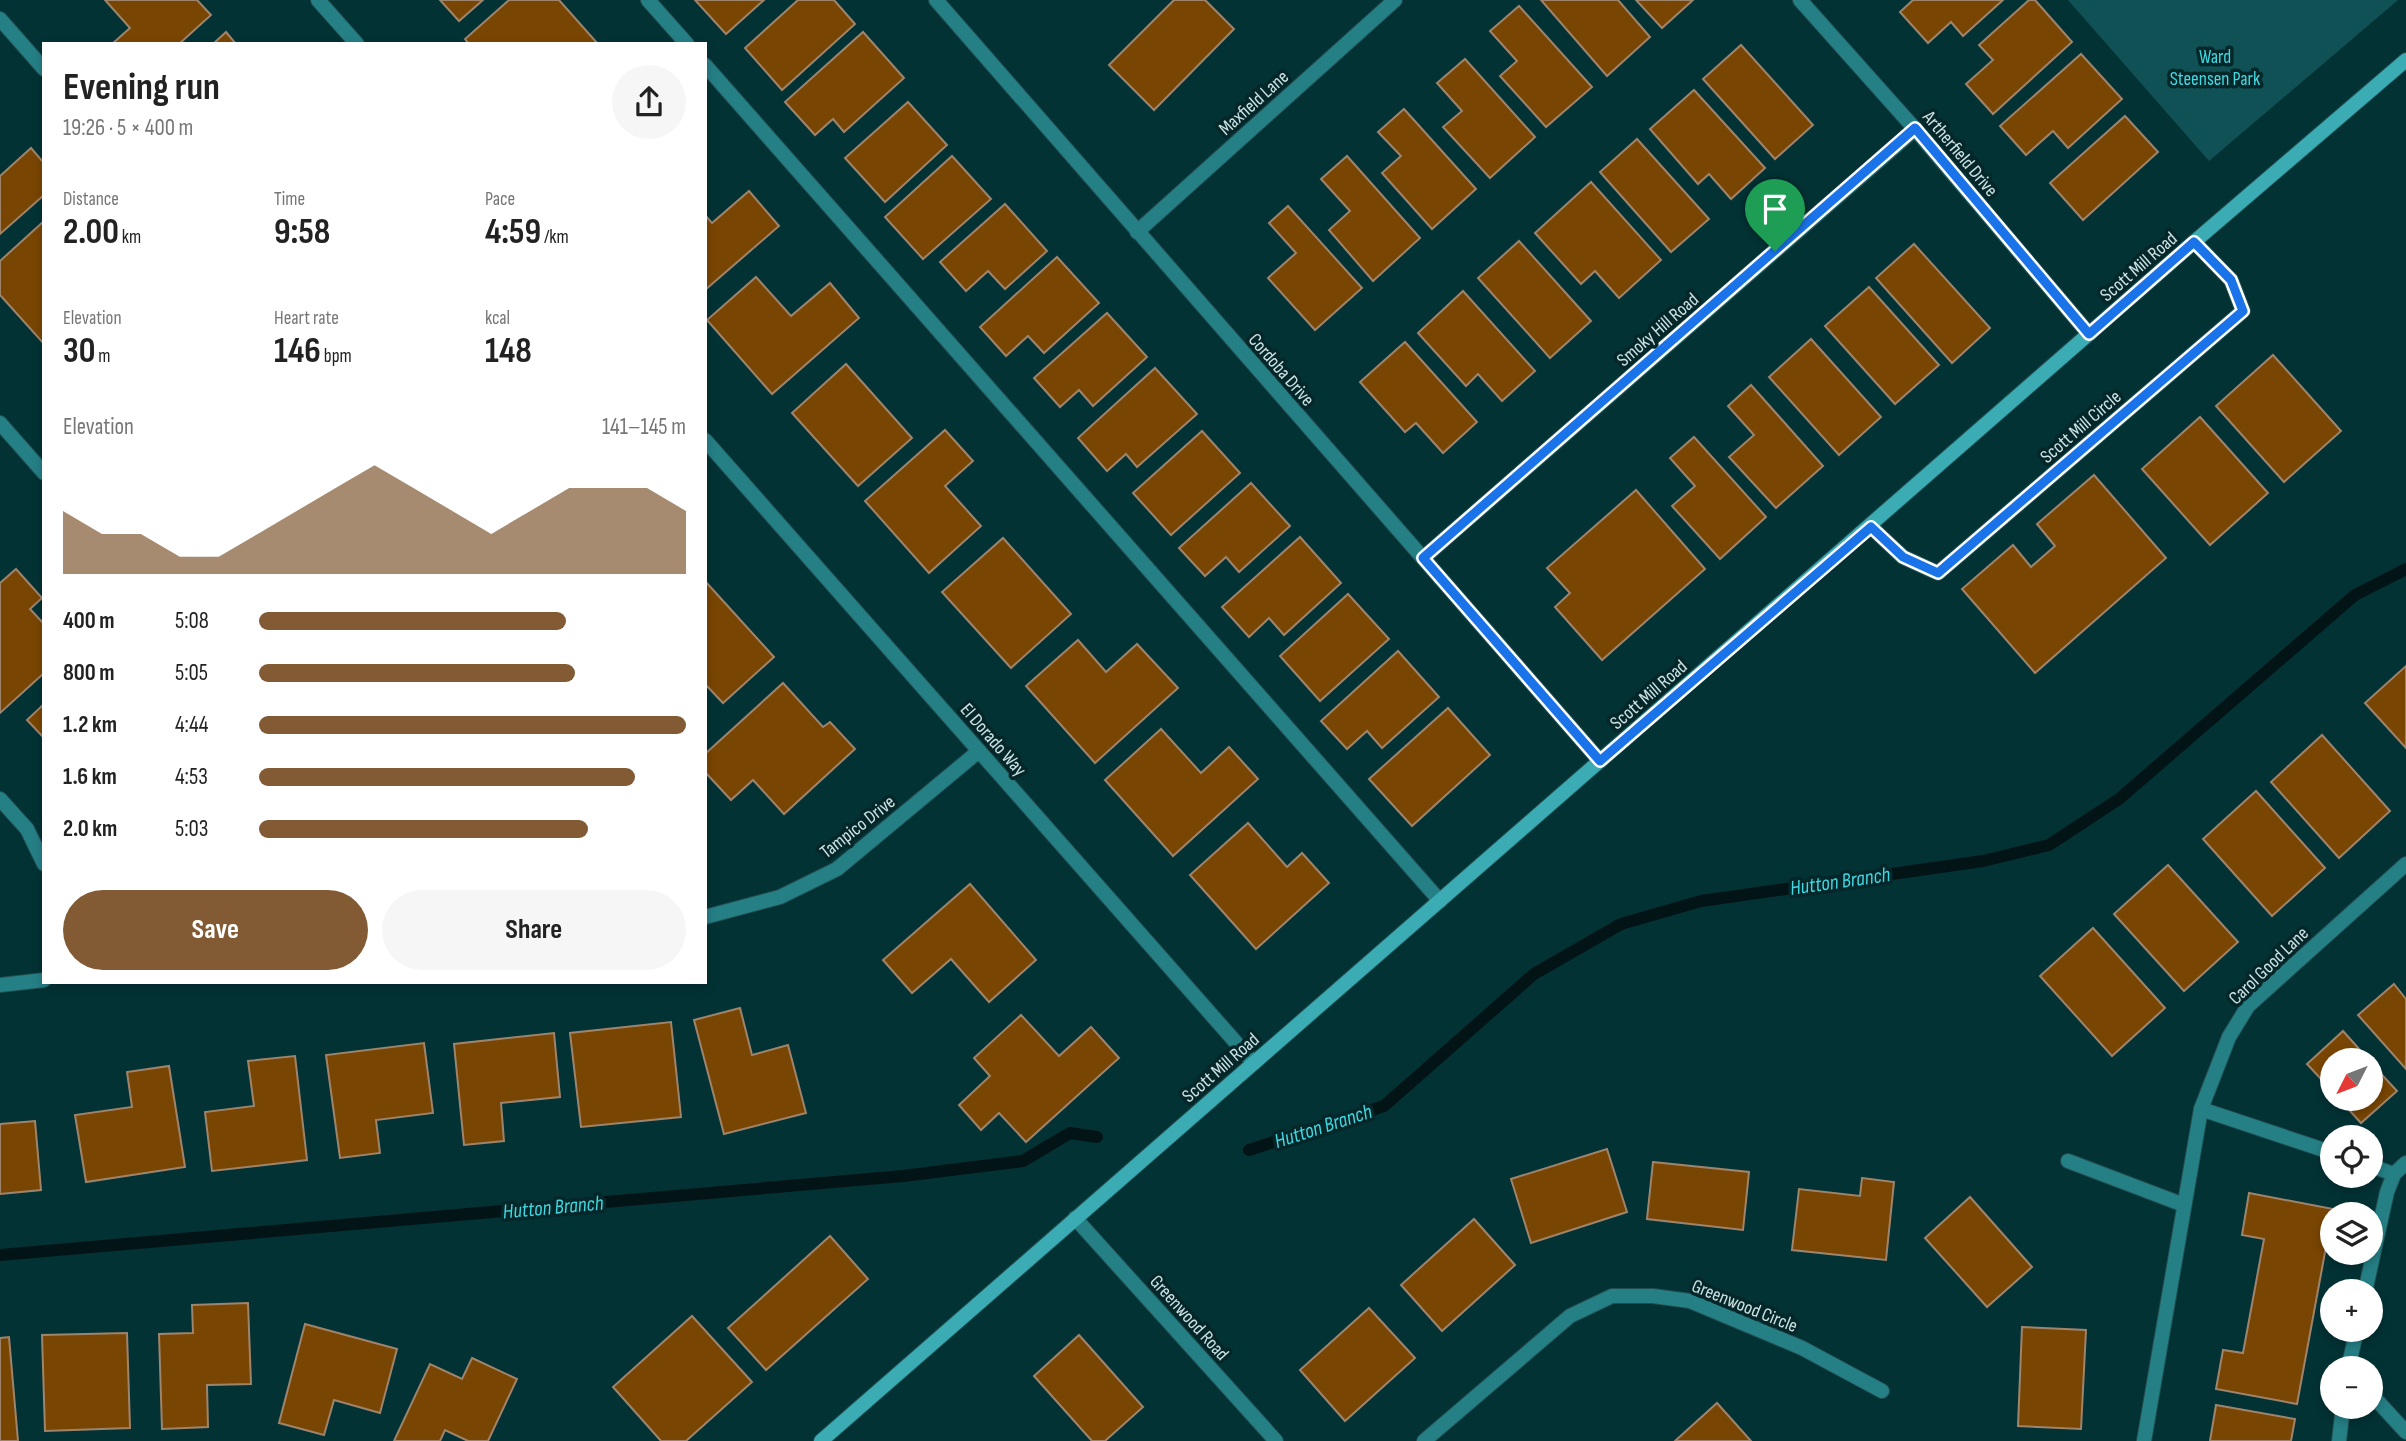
<!DOCTYPE html>
<html lang="en">
<head>
<meta charset="utf-8">
<style>
	:root { --surface:#fff; --page:#f6f6f6; --text:#222; --muted:#767676; --accent:#825b34 }
	body { margin:0; font-family:"Sofia Sans Condensed",sans-serif; background:var(--page); color:var(--text); height:100vh; display:flex; flex-direction:column; font-size:26px; white-space:nowrap }
	* { box-sizing:border-box; margin:0 }
	p { font-size:23px; color:var(--muted) }
	.icon { flex:none; width:38px; height:38px; fill:none; stroke:currentColor; stroke-width:2; stroke-linecap:round; stroke-linejoin:round }
	.map { position:relative; flex:1; overflow:hidden }
	.drawer { position:absolute; left:42px; top:42px; width:665px; height:942px; display:flex; flex-direction:column; background:var(--surface); border-radius:0px; box-shadow:0 4px 10px #0003 }
	.drawer>* { flex:none }
	.needle { width:46px; rotate:228deg }
	.tools { position:absolute; left:2320px; top:1048px; display:grid; gap:14px }
	.tools a { display:grid; place-items:center; width:63px; height:63px; border-radius:50%; background:var(--surface); box-shadow:0 4px 10px #0003; font-size:35px }
	.pin { position:absolute; display:grid; place-items:center; width:60px; height:60px; color:#fff; margin:-72px -30px; border-radius:50% 50% 50% 0; rotate:-45deg; box-shadow:0 0 7px #0007 }
	.pin .icon { rotate:45deg }
	.round { display:grid; place-items:center; flex:none; width:74px; height:74px; border-radius:37px; background:var(--page) }
	.headline { display:flex; align-items:center; justify-content:space-between; height:119px; padding:0 21px }
	h1 { font-size:38px; font-weight:700; line-height:52px }
	.figures { display:grid; grid-template-columns:repeat(3,1fr); gap:10px; height:119px; padding:7px 21px }
	.figures div { display:grid; align-content:center }
	.figures b { font-size:35px; font-weight:700 }
	.figures small { font-size:19px; font-weight:400 }
	.figures p { font-size:19px }
	.chart { height:196px; padding:14px 21px }
	.chart p { display:flex; justify-content:space-between }
	.chart svg { width:100%; height:126px; margin-top:7px; fill:var(--accent); opacity:.7 }
	.action { display:flex; gap:14px; margin-top:auto; padding:14px 21px }
	.action a { flex:1; height:80px; border-radius:42px; background:var(--accent); color:#fff; font-size:28px; font-weight:700; line-height:80px; text-align:center }
	.action a+a { background:var(--page); color:var(--text) }
	ul { padding:0 21px; list-style:none; font-size:23px }
	li { display:grid; grid-template-columns:112px 84px 1fr; align-items:center; height:52px }
	li i { height:18px; border-radius:9px; background:var(--accent) }
	.map>svg:first-child { display:block }
	.green { fill:#0f5155 }
	.lines { fill:none; stroke-linecap:round; stroke-linejoin:round }
	.stream { stroke:#031416; stroke-width:12 }
	.building { fill:#794503; stroke:#9f846c; stroke-width:2 }
	.lane-casing { stroke:#234e51; stroke-width:16 }
	.street-casing { stroke:#234e51; stroke-width:16 }
	.secondary-casing { stroke:#234e51; stroke-width:16 }
	.lane { stroke:#258086; stroke-width:14 }
	.street { stroke:#258086; stroke-width:14 }
	.secondary { stroke:#3bacb4; stroke-width:14 }
	.route-casing { stroke:#fff; stroke-width:14 }
	.route { stroke:#1a73e8; stroke-width:9 }
	.labels { text-anchor:middle; stroke-width:7; stroke-linejoin:round; paint-order:stroke }
	.park-label { font-size:19px; fill:#42d9e2; stroke:#052729 }
	.street-label { font-size:19px; fill:#cde3e5; stroke:#052729 }
	.water-label { font-size:21px; font-style:italic; fill:#40d8e2; stroke:#052729 }
</style>
</head>
<body>
<div class="map">
<svg width="2406" height="1441" viewBox="0 0 2406 1441">
	<rect width="100%" height="100%" fill="#033235"/>
	<polygon class="green" points="2068,0 2398,0 2209,161"/>
	<g class="lines">
		<g class="stream">
			<polyline points="1249,1150 1384,1106 1534,974 1621,924 1701,901 1983,861 2049,845 2119,799 2355,595 2406,569"/>
			<polyline points="0,1255 903,1176 1023,1161 1070,1133 1097,1137"/>
		</g>
	</g>
	<g class="building">
		<polygon points="105,0 197,0 211,15 179,44 112,44 130,28"/>
		<polygon points="440,0 483,0 459,21"/>
		<polygon points="509,0 559,0 598,44 469,44 465,39"/>
		<polygon points="695,0 764,0 726,34"/>
		<polygon points="798,0 834,0 855,24 782,90 745,48"/>
		<polygon points="1174,0 1205,0 1234,29 1154,110 1109,65"/>
		<polygon points="1541,0 1618,0 1650,37 1607,76"/>
		<polygon points="1636,0 1693,0 1662,28"/>
		<polygon points="1913,0 2003,0 1963,36 1951,22 1928,43 1900,12"/>
		<polygon points="2029,0 2035,0 2072,42 1993,114 1966,84 1993,60 1979,45"/>
		<polygon points="1519,6 1592,87 1546,127 1500,76 1517,61 1490,31"/>
		<polygon points="226,32 236,44 213,44"/>
		<polygon points="863,32 904,78 844,132 833,119 815,135 785,102"/>
		<polygon points="1741,45 1813,125 1775,159 1703,79"/>
		<polygon points="2081,54 2122,99 2068,148 2053,131 2026,155 2000,126"/>
		<polygon points="1465,59 1535,137 1490,178 1443,127 1462,111 1437,83"/>
		<polygon points="1694,90 1765,168 1731,199 1709,174 1698,184 1650,129"/>
		<polygon points="908,102 947,145 885,202 845,158"/>
		<polygon points="1404,109 1476,189 1432,229 1382,173 1401,156 1378,132"/>
		<polygon points="2125,116 2158,152 2083,220 2050,183"/>
		<polygon points="1637,139 1709,219 1671,252 1600,172"/>
		<polygon points="31,148 44,163 44,195 0,234 0,176"/>
		<polygon points="952,156 991,199 923,259 885,217"/>
		<polygon points="1347,156 1420,238 1373,281 1329,230 1350,211 1321,179"/>
		<polygon points="1591,182 1661,260 1619,298 1595,271 1581,284 1535,233"/>
		<polygon points="749,191 779,226 705,290 705,215 712,223"/>
		<polygon points="1005,204 1047,251 1005,289 988,271 966,291 940,262"/>
		<polygon points="1288,206 1362,288 1315,330 1268,278 1296,253 1269,223"/>
		<polygon points="44,221 44,344 0,295 0,261"/>
		<polygon points="1519,241 1591,321 1550,358 1478,278"/>
		<polygon points="1914,244 1990,328 1952,363 1876,278"/>
		<polygon points="1057,257 1099,303 1044,353 1028,336 1006,356 980,327"/>
		<polygon points="756,277 791,316 830,283 859,318 772,394 707,320"/>
		<polygon points="1869,287 1939,365 1895,404 1825,326"/>
		<polygon points="1463,291 1535,371 1502,401 1478,374 1466,386 1418,333"/>
		<polygon points="1107,313 1147,357 1093,406 1079,390 1060,407 1034,378"/>
		<polygon points="1811,339 1881,417 1839,455 1769,377"/>
		<polygon points="1405,342 1477,422 1443,453 1416,423 1405,432 1360,382"/>
		<polygon points="2273,355 2341,431 2284,482 2216,406"/>
		<polygon points="846,364 912,438 858,486 792,413"/>
		<polygon points="1155,368 1197,414 1137,467 1126,454 1107,471 1078,438"/>
		<polygon points="1751,385 1823,466 1776,508 1729,457 1754,435 1728,406"/>
		<polygon points="2200,417 2268,493 2210,545 2142,469"/>
		<polygon points="945,430 973,461 945,486 981,526 929,573 865,501"/>
		<polygon points="1202,431 1240,473 1171,535 1133,493"/>
		<polygon points="1694,437 1766,517 1720,559 1672,506 1695,486 1670,458"/>
		<polygon points="2094,475 2166,558 2035,673 1962,589 2013,545 2031,567 2055,546 2037,524"/>
		<polygon points="1251,483 1290,526 1239,572 1226,557 1205,576 1179,548"/>
		<polygon points="1636,490 1705,569 1602,660 1555,607 1570,593 1547,568"/>
		<polygon points="1300,537 1341,583 1284,635 1269,618 1249,637 1222,607"/>
		<polygon points="1003,538 1071,614 1011,668 942,592"/>
		<polygon points="16,569 42,598 30,609 44,624 44,673 0,713 0,583"/>
		<polygon points="705,581 774,657 723,703 705,684"/>
		<polygon points="1348,594 1389,639 1320,701 1280,656"/>
		<polygon points="1078,640 1106,672 1137,644 1178,688 1095,763 1026,686"/>
		<polygon points="1398,651 1439,697 1382,748 1367,731 1347,749 1321,721"/>
		<polygon points="2406,666 2406,748 2365,703"/>
		<polygon points="783,683 823,727 830,722 855,749 784,814 753,780 731,800 705,772 705,754"/>
		<polygon points="44,704 44,738 27,720"/>
		<polygon points="1448,708 1490,755 1412,826 1369,779"/>
		<polygon points="1161,729 1201,773 1229,747 1258,779 1173,856 1105,780"/>
		<polygon points="2322,735 2390,811 2339,858 2271,782"/>
		<polygon points="2256,791 2325,868 2272,916 2203,839"/>
		<polygon points="1248,823 1287,867 1302,853 1329,883 1256,949 1190,875"/>
		<polygon points="2168,865 2238,942 2184,991 2114,914"/>
		<polygon points="970,884 1036,960 989,1002 951,959 912,993 883,960"/>
		<polygon points="2093,928 2165,1008 2112,1056 2040,976"/>
		<polygon points="2394,984 2406,999 2406,1069 2358,1015"/>
		<polygon points="740,1008 752,1055 788,1045 806,1113 724,1134 694,1020"/>
		<polygon points="1021,1015 1059,1056 1091,1027 1119,1058 1026,1142 999,1113 981,1130 959,1105 990,1076 974,1058"/>
		<polygon points="671,1022 681,1117 581,1127 570,1033"/>
		<polygon points="2343,1031 2369,1060 2333,1060 2333,1092 2307,1064"/>
		<polygon points="554,1033 560,1097 501,1103 504,1141 464,1145 454,1044"/>
		<polygon points="424,1043 433,1113 376,1120 380,1153 340,1158 326,1055"/>
		<polygon points="295,1056 307,1160 212,1171 205,1112 254,1106 248,1061"/>
		<polygon points="2371,1063 2397,1091 2361,1123 2339,1099 2371,1099"/>
		<polygon points="169,1066 185,1167 86,1182 75,1115 132,1107 127,1072"/>
		<polygon points="35,1121 41,1190 0,1194 0,1124"/>
		<polygon points="1607,1149 1627,1212 1531,1243 1511,1179"/>
		<polygon points="1653,1162 1749,1172 1743,1230 1647,1219"/>
		<polygon points="1862,1178 1894,1182 1886,1260 1792,1250 1799,1189 1860,1196"/>
		<polygon points="2249,1193 2333,1209 2297,1404 2216,1389 2223,1350 2243,1353 2264,1239 2242,1235"/>
		<polygon points="1970,1197 2032,1267 1987,1307 1925,1238"/>
		<polygon points="1474,1219 1515,1265 1442,1331 1401,1285"/>
		<polygon points="830,1236 868,1279 766,1370 728,1328"/>
		<polygon points="248,1303 251,1384 207,1385 208,1427 162,1429 159,1334 193,1333 192,1305"/>
		<polygon points="1369,1308 1415,1358 1345,1421 1300,1370"/>
		<polygon points="692,1316 752,1382 686,1441 661,1441 613,1387"/>
		<polygon points="305,1324 397,1349 380,1413 334,1400 324,1435 279,1423"/>
		<polygon points="2022,1327 2086,1330 2081,1429 2018,1426"/>
		<polygon points="127,1333 130,1428 45,1431 42,1335"/>
		<polygon points="1079,1335 1143,1407 1105,1441 1092,1441 1034,1376"/>
		<polygon points="9,1337 18,1441 0,1441 0,1338"/>
		<polygon points="472,1358 517,1379 488,1441 468,1441 445,1430 440,1441 394,1441 430,1364 462,1379"/>
		<polygon points="1717,1403 1751,1441 1675,1441"/>
		<polygon points="2216,1405 2295,1419 2291,1441 2210,1441"/>
	</g>
	<g class="lines">
		<g class="lane-casing">
			<g id="lane">
				<polyline points="648,0 687,44"/>
				<polyline points="0,19 44,69"/>
				<polyline points="705,65 1440,901"/>
				<polyline points="0,799 27,829 44,864"/>
				<polyline points="2068,1161 2184,1205"/>
				<polyline points="2144,1441 2201,1109"/>
			</g>
		</g>
		<g class="street-casing">
			<g id="street">
				<polyline points="318,0 357,44"/>
				<polyline points="936,0 1600,761"/>
				<polyline points="1800,0 1915,129 2089,334"/>
				<polyline points="1137,232 1395,0"/>
				<polyline points="0,423 44,473"/>
				<polyline points="705,440 1254,1063"/>
				<polyline points="1871,527 1903,557 1938,573 2243,311 2231,280 2194,242"/>
				<polyline points="1423,558 1915,129"/>
				<polyline points="705,917 780,897 837,869 979,751"/>
				<polyline points="0,985 44,980"/>
				<polyline points="2333,1153 2201,1109 2229,1037 2248,1006 2406,864"/>
				<polyline points="2371,1166 2394,1174"/>
				<polyline points="1075,1218 1276,1441"/>
				<polyline points="2365,1292 2387,1192 2394,1174 2406,1163"/>
				<polyline points="2348,1368 2357,1330"/>
				<polyline points="2371,1394 2406,1432"/>
				<polyline points="1424,1441 1570,1316 1612,1296 1653,1296 1690,1301 1802,1348 1882,1391"/>
				<polyline points="2339,1441 2343,1407"/>
			</g>
		</g>
		<g class="secondary-casing">
			<polyline id="secondary" points="821,1441 2194,242 2406,60"/>
		</g>
		<use href="#lane" class="lane"/>
		<use href="#street" class="street"/>
		<use href="#secondary" class="secondary"/>
	</g>
	<g class="lines">
		<g class="route-casing">
			<polygon id="route" points="1915,128 2089,334 2194,242 2231,280 2243,311 1938,573 1903,557 1871,527 1600,761 1423,558"/>
		</g>
		<use href="#route" class="route"/>
	</g>
	<g class="labels">
		<g class="park-label">
			<text x="2215" y="63">Ward<tspan x="2215" dy="22">Steensen Park</tspan></text>
		</g>
		<g class="street-label">
			<text transform="translate(1253 102) rotate(-42)" y="7">Maxfield Lane</text>
			<text transform="translate(1961 153) rotate(50)" y="7">Artherfield Drive</text>
			<text transform="translate(2138 266) rotate(-41)" y="7">Scott Mill Road</text>
			<text transform="translate(1657 329) rotate(-41)" y="7">Smoky Hill Road</text>
			<text transform="translate(1282 369) rotate(49)" y="7">Cordoba Drive</text>
			<text transform="translate(2080 426) rotate(-41)" y="7">Scott Mill Circle</text>
			<text transform="translate(1648 694) rotate(-41)" y="7">Scott Mill Road</text>
			<text transform="translate(994 739) rotate(49)" y="7">El Dorado Way</text>
			<text transform="translate(857 826) rotate(-38)" y="7">Tampico Drive</text>
			<text transform="translate(2268 965) rotate(-44)" y="7">Carol Good Lane</text>
			<text transform="translate(1220 1067) rotate(-41)" y="7">Scott Mill Road</text>
			<text transform="translate(1745 1305) rotate(22)" y="7">Greenwood Circle</text>
			<text transform="translate(1190 1317) rotate(48)" y="7">Greenwood Road</text>
		</g>
		<g class="water-label">
			<text transform="translate(1840 881) rotate(-8)" y="7">Hutton Branch</text>
			<text transform="translate(1323 1126) rotate(-18)" y="7">Hutton Branch</text>
			<text transform="translate(553 1207) rotate(-5)" y="7">Hutton Branch</text>
		</g>
	</g>
</svg>
<div class="tools">
<a><svg class="needle" viewBox="-14 -14 28 28"><path d="M0-13l5 13h-10z" fill="#e53935"/><path d="M0 13l5-13h-10z" fill="#767676"/></svg></a>
<a><svg class="icon" aria-label="locate" viewBox="0 0 24 24"><circle cx="12" cy="12" r="6"/><path d="M12 2v4M12 18v4M2 12h4M18 12h4"/></svg></a>
<a><svg class="icon" aria-label="layers" viewBox="0 0 24 24"><path d="M12 4l9 5-9 5-9-5zM3 14l9 5 9-5"/></svg></a>
<a>+</a>
<a>−</a>
</div>
<div class="pin" style="left:1775px;top:251px;background:#1e9e55"><svg class="icon" aria-label="arrive" viewBox="0 0 24 24"><path d="M6 21V4h12l-3 4 3 4H6"/></svg></div>
<section class="drawer">
<div class="headline"><div><h1>Evening run</h1><p>19:26 · 5 × 400 m</p></div><a class="round"><svg class="icon" aria-label="share" viewBox="0 0 24 24"><path d="M12 15V3M7 8l5-5 5 5M5 13v7h14v-7"/></svg></a></div>
<div class="figures">
<div><p>Distance</p><b>2.00<small> km</small></b></div>
<div><p>Time</p><b>9:58</b></div>
<div><p>Pace</p><b>4:59<small> /km</small></b></div>
</div>
<div class="figures">
<div><p>Elevation</p><b>30<small> m</small></b></div>
<div><p>Heart rate</p><b>146<small> bpm</small></b></div>
<div><p>kcal</p><b>148</b></div>
</div>
<div class="chart"><p><span>Elevation</span>141–145 m</p>
<svg viewBox="0 0 160 44" preserveAspectRatio="none"><path d="M0 44V22L10 30L20 30L30 38L40 38L50 30L60 22L70 14L80 6L90 14L100 22L110 30L120 22L130 14L140 14L150 14L160 22V44z"/></svg>
</div>
<ul>
<li><b>400 m</b>5:08<i style="width:72%"></i></li>
<li><b>800 m</b>5:05<i style="width:74%"></i></li>
<li><b>1.2 km</b>4:44<i style="width:100%"></i></li>
<li><b>1.6 km</b>4:53<i style="width:88%"></i></li>
<li><b>2.0 km</b>5:03<i style="width:77%"></i></li>
</ul>
<div class="action"><a>Save</a><a>Share</a></div>
</section>
</div>
</body>
</html>
